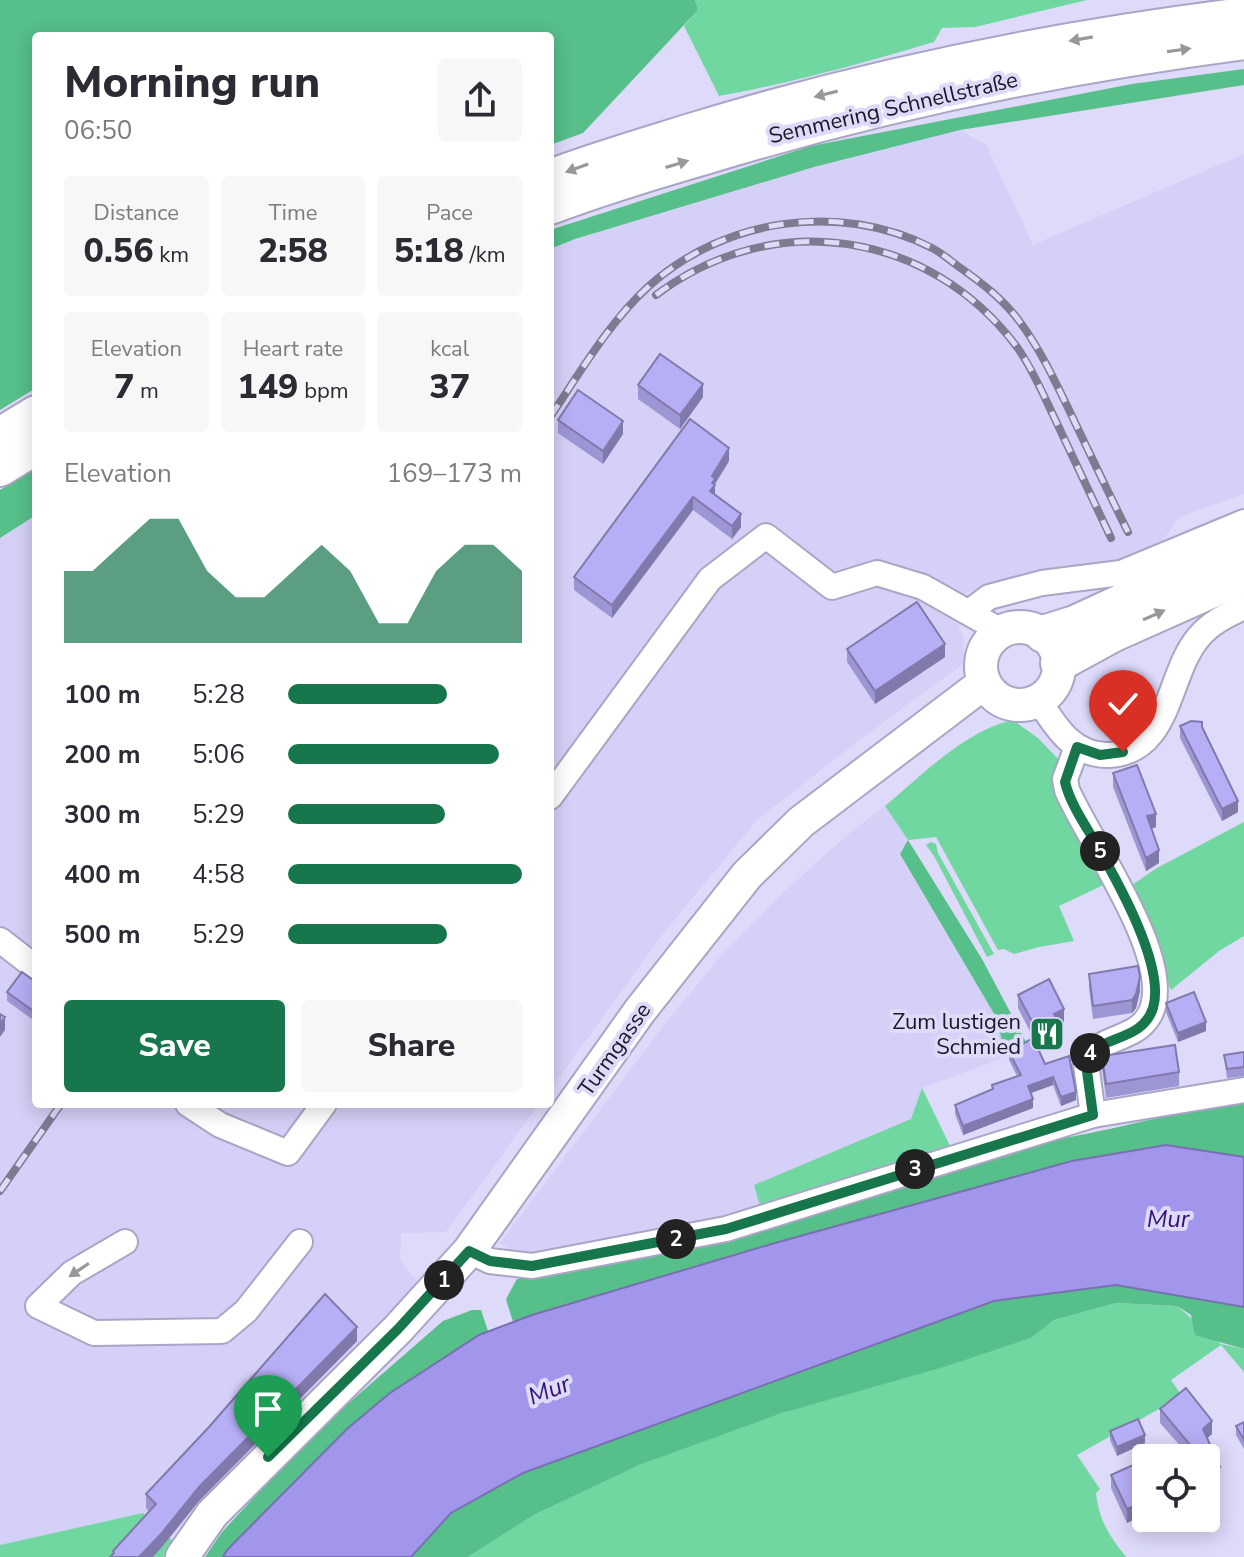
<!DOCTYPE html>
<html lang="en">
<head>
<meta charset="utf-8">
<style>
	:root { --surface:#fff; --page:#f7f7f7; --text:#2b2b33; --muted:#7c7c81; --accent:#17764c }
	body { margin:0; font-family:"Nunito Sans",sans-serif; background:var(--page); color:var(--text); height:100vh; display:flex; flex-direction:column; font-size:30px; white-space:nowrap }
	* { box-sizing:border-box; margin:0 }
	p { font-size:26px; color:var(--muted) }
	.icon { flex:none; width:44px; height:44px; fill:none; stroke:currentColor; stroke-width:2; stroke-linecap:round; stroke-linejoin:round }
	.map { position:relative; flex:1; overflow:hidden }
	.drawer { position:absolute; left:32px; top:32px; width:522px; height:1076px; display:flex; flex-direction:column; background:var(--surface); border-radius:8px; box-shadow:0 4px 20px #0003 }
	.drawer>* { flex:none }
	.tools { position:absolute; left:1132px; top:1444px; display:grid; gap:16px }
	.tools a { display:grid; place-items:center; width:88px; height:88px; border-radius:8px; background:var(--surface); box-shadow:0 4px 20px #0003; font-size:40px }
	.pin { position:absolute; display:grid; place-items:center; width:68px; height:68px; color:#fff; margin:-82px -34px; border-radius:50% 50% 50% 0; rotate:-45deg; box-shadow:0 0 8px #0007 }
	.pin .icon { rotate:45deg }
	.km { position:absolute; width:40px; height:40px; margin:-20px; border-radius:50%; background:#222; color:#fff; font-size:22px; line-height:40px; text-align:center }
	.round { display:grid; place-items:center; flex:none; width:84px; height:84px; border-radius:8px; background:var(--page) }
	.overview { display:flex; align-items:center; justify-content:space-between; height:136px; padding:0 32px }
	h1 { font-size:44px; font-weight:800; line-height:60px }
	.stats { display:grid; grid-template-columns:repeat(3,1fr); gap:12px; height:136px; padding:8px 32px }
	.stats div { display:grid; align-content:center; border-radius:8px; background:var(--page); text-align:center }
	.stats b { font-size:34px; font-weight:800 }
	.stats small { font-size:22px; font-weight:400 }
	.stats p { font-size:22px }
	.chart { height:224px; padding:16px 32px }
	.chart p { display:flex; justify-content:space-between }
	.chart svg { width:100%; height:144px; margin-top:8px; fill:var(--accent); opacity:.7 }
	.button { display:flex; gap:16px; margin-top:auto; padding:16px 32px }
	.button a { flex:1; height:92px; border-radius:8px; background:var(--accent); color:#fff; font-size:32px; font-weight:800; line-height:92px; text-align:center }
	.button a+a { background:var(--page); color:var(--text) }
	ul { padding:0 32px; list-style:none; font-size:26px }
	li { display:grid; grid-template-columns:128px 96px 1fr; align-items:center; height:60px }
	li i { height:20px; border-radius:10px; background:var(--accent) }
	.map>svg:first-child { display:block }
	.built { fill:#d4d0f7 }
	.green { fill:#71d7a1 }
	.forest { fill:#56bf8a }
	.water { fill:#a195ec; stroke:#7870b0; stroke-width:2 }
	.lines { fill:none; stroke-linecap:round; stroke-linejoin:round }
	.minor-casing { stroke:#a9a6c5; stroke-width:28 }
	.major-casing { stroke:#a9a6c5; stroke-width:36 }
	.highway-casing { stroke:#a9a6c5; stroke-width:40 }
	.minor { stroke:#fff; stroke-width:24 }
	.major { stroke:#fff; stroke-width:32 }
	.highway { stroke:#fff; stroke-width:36 }
	.rail-casing { stroke:#7e7b91; stroke-width:8 }
	.rail { stroke:#dddafa; stroke-width:5; stroke-dasharray:15; stroke-linecap:butt }
	.wall { fill:#9d96d4 }
	.shaded-wall { fill:#807aac }
	.building { fill:#b7aff6; stroke:#807aac; stroke-width:2 }
	.oneway { fill:#98979c }
	.route-casing { stroke:#fff; stroke-width:16 }
	.route { stroke:#17764c; stroke-width:10 }
	.labels { text-anchor:middle; stroke-width:8; stroke-linejoin:round; paint-order:stroke }
	.street-label { font-size:22px; fill:#1a1824; stroke:#dddafa }
	.poi-label { font-size:22px; fill:#1a1824; stroke:#dddafa; text-anchor:end }
	.water-label { font-size:24px; font-style:italic; fill:#351178; stroke:#dddafa }
</style>
</head>
<body>
<div class="map">
<svg width="1244" height="1557" viewBox="0 0 1244 1557">
	<rect width="100%" height="100%" fill="#dddafa"/>
	<g class="built">
		<polygon points="960,130 986,145 1033,245 1244,154 1244,494 1179,517 1160,545 1127,557 968,592 952,601 945,611 958,624 964,639 963,664 866,735 757,820 666,930 550,1090 550,249 575,239 814,167"/>
		<polygon points="36,515 36,1104 539,1104 446,1232 401,1233 400,1261 420,1284 226,1475 228,1478 170,1538 143,1513 0,1545 0,538"/>
		<polygon points="885,806 908,840 900,854 996,1017 1006,1057 922,1088 911,1119 755,1185 762,1213 535,1255 517,1254 500,1243 664,1025 720,957 786,890 846,836"/>
	</g>
	<g class="green">
		<path d="M695,0H1087L975,27L942,28L934,42C863,63 792,83 719,96L684,26L698,10Z"/>
		<path d="M1013,720L1038,738L1062,763L1112,881L1059,906L1074,941L1039,947L1014,954L1004,949L998,950L936,837L908,840L885,806C921,776 966,730 1013,720Z"/>
		<polygon points="1244,822 1244,936 1219,951 1171,990 1126,889 1157,868"/>
		<polygon points="931,842 936,844 938,853 994,954 987,957 934,856 926,845"/>
		<polygon points="922,1088 953,1152 762,1213 754,1185 911,1119"/>
		<path d="M1116,1303L1177,1306L1221,1344L1244,1349V1372L1221,1345L1171,1380L1182,1396L1077,1455L1100,1489L1096,1493C1099,1520 1109,1536 1126,1557H468C490,1543 511,1526 534,1514C690,1432 864,1388 1031,1338L1054,1320Z"/>
		<polygon points="143,1513 174,1542 164,1557 0,1557 0,1545"/>
	</g>
	<g class="forest">
		<polygon points="0,0 695,0 698,10 583,133 550,145 550,36 36,36 36,388 0,410"/>
		<polygon points="1244,69 1244,85 960,130 814,167 575,239 550,249 550,230 811,146 1132,84"/>
		<polygon points="36,468 36,515 0,538 0,490"/>
		<polygon points="908,840 982,959 1027,1044 1006,1057 996,1017 900,854"/>
		<path d="M1244,1100V1157L1166,1145L1072,1161L775,1243L513,1322L506,1299L517,1279L563,1269L1034,1143C1105,1133 1173,1112 1244,1100Z"/>
		<polygon points="1116,1285 1244,1307 1244,1349 1195,1335 1191,1315 1177,1306 1116,1303 1054,1320 1031,1338 947,1366 782,1413 639,1465 533,1515 468,1557 411,1557 451,1513 523,1473 994,1301"/>
		<polygon points="472,1310 481,1310 488,1331 479,1335 390,1393 347,1429 227,1550 223,1557 205,1557 222,1532 312,1435 443,1321"/>
	</g>
	<polygon class="water" points="1166,1145 1244,1157 1244,1307 1116,1285 994,1301 523,1473 451,1513 411,1557 223,1557 227,1550 347,1429 390,1393 479,1335 532,1315 775,1243 1072,1161"/>
	<g class="lines">
		<g class="minor-casing">
			<g id="minor">
				<polyline points="969,612 989,597 1042,583 1121,573 1244,522"/>
				<path d="M1039,701C1056,727 1073,756 1109,755C1171,752 1167,675 1198,638C1210,623 1227,615 1244,607"/>
				<path d="M1077,747L1065,779L1067,790C1088,840 1177,961 1150,1014C1135,1043 1094,1035 1086,1064L1093,1115"/>
				<polyline points="550,797 710,579 766,536 832,587 877,573 923,587 1001,631"/>
				<polyline points="0,940 36,968"/>
				<polyline points="188,1104 220,1125 288,1153 324,1104"/>
				<polyline points="125,1242 72,1273 38,1306 94,1333 222,1331 246,1311 300,1242"/>
				<polyline points="469,1251 490,1261 532,1266 726,1229 1093,1115 1244,1090"/>
			</g>
		</g>
		<g class="major-casing">
			<g id="major">
				<circle cx="1020" cy="666" r="39"/>
				<polyline points="182,1557 212,1514 398,1329 469,1251 639,1012 747,875 801,822 984,683"/>
			</g>
		</g>
		<g class="highway-casing">
			<g id="highway">
				<path d="M550,178C597,160 646,146 694,131C874,76 1057,39 1244,16"/>
				<path d="M550,206C601,187 653,171 705,156C882,102 1061,65 1244,41"/>
				<polyline points="0,436 36,414"/>
				<polyline points="0,468 36,446"/>
				<polyline points="1043,634 1075,624 1244,546"/>
				<polyline points="1059,663 1114,633 1244,575"/>
			</g>
		</g>
		<use href="#minor" class="minor"/>
		<use href="#major" class="major"/>
		<use href="#highway" class="highway"/>
		<g class="rail-casing">
			<g id="rail">
				<path d="M656,295C773,207 929,230 1017,347C1032,368 1043,394 1054,417C1073,457 1092,498 1111,538"/>
				<path d="M550,417C580,373 609,322 649,286C725,218 840,201 932,248C942,253 952,262 962,269C983,284 1004,300 1020,322C1040,349 1055,381 1070,412C1089,452 1108,492 1128,532"/>
				<polyline points="0,1191 61,1104"/>
			</g>
		</g>
		<use href="#rail" class="rail"/>
	</g>
	<g class="wall">
		<polygon points="638,385 703,397 680,429 638,399"/>
		<polygon points="558,420 623,434 603,464 558,433"/>
		<polygon points="729,461 715,484 715,494 741,527 732,539 693,510 612,618 574,590 574,577"/>
		<polygon points="847,649 945,657 875,704 847,662"/>
		<polygon points="1180,726 1202,727 1238,812 1222,821 1180,738"/>
		<polygon points="1113,773 1156,827 1151,829 1159,863 1146,871 1113,787"/>
		<polygon points="1089,974 1140,991 1136,1008 1132,1013 1093,1019 1089,987"/>
		<polygon points="36,982 36,1022 7,1001 7,992"/>
		<polygon points="1018,995 1064,1022 1059,1025 1059,1036 1038,1047 1018,1008"/>
		<polygon points="1166,1003 1206,1031 1178,1042 1166,1012"/>
		<polygon points="1009,1052 1045,1064 1076,1100 1061,1106 1053,1085 1031,1093 1033,1108 963,1135 955,1114 955,1105 992,1090 992,1085 1017,1076 1009,1060"/>
		<polygon points="1244,1052 1244,1076 1227,1078 1224,1055"/>
		<polygon points="1102,1056 1179,1072 1179,1086 1106,1098 1102,1069"/>
		<polygon points="357,1341 199,1501 161,1548 113,1554 113,1551 149,1511 146,1508 146,1494"/>
		<polygon points="1160,1409 1212,1434 1207,1438 1220,1480 1183,1449 1160,1423"/>
		<polygon points="1244,1422 1244,1449 1236,1435 1236,1426"/>
		<polygon points="1110,1431 1145,1443 1117,1456 1110,1440"/>
		<polygon points="1146,1464 1146,1514 1127,1523 1111,1488 1111,1475"/>
	</g>
	<g class="shaded-wall">
		<polygon points="703,384 703,397 680,429 680,415"/>
		<polygon points="623,421 623,434 603,464 603,451"/>
		<polygon points="729,448 729,461 715,484 715,492 710,504 712,476"/>
		<polygon points="693,497 693,510 612,618 612,605"/>
		<polygon points="741,514 741,527 732,539 732,526"/>
		<polygon points="945,644 945,657 875,704 875,691"/>
		<polygon points="1238,801 1238,812 1222,821 1222,809"/>
		<polygon points="1156,814 1156,827 1147,830 1147,816"/>
		<polygon points="1159,850 1159,863 1146,871 1146,858"/>
		<polygon points="1140,977 1140,991 1136,1008 1132,1013 1132,1000"/>
		<polygon points="1064,1009 1064,1022 1059,1025 1059,1036 1038,1047 1038,1033 1054,1014"/>
		<polygon points="5,1017 5,1030 0,1037 0,1024"/>
		<polygon points="1206,1022 1206,1031 1178,1042 1178,1033"/>
		<polygon points="1053,1077 1053,1085 1028,1094 1028,1086"/>
		<polygon points="1076,1092 1076,1100 1061,1106 1061,1097"/>
		<polygon points="1033,1099 1033,1108 963,1135 963,1126"/>
		<polygon points="357,1327 357,1341 199,1501 161,1548 153,1557 139,1557 199,1487"/>
		<polygon points="1212,1421 1212,1434 1203,1442 1203,1429"/>
		<polygon points="1145,1435 1145,1443 1117,1456 1117,1447"/>
		<polygon points="1220,1467 1220,1480 1206,1486 1206,1473"/>
		<polygon points="1146,1501 1146,1514 1127,1523 1127,1509"/>
	</g>
	<g class="building">
		<polygon points="660,354 703,384 680,415 638,385"/>
		<polygon points="578,390 623,421 603,451 558,420"/>
		<polygon points="690,419 729,448 712,476 715,479 712,483 715,485 710,491 741,514 732,526 693,497 612,605 574,577"/>
		<polygon points="917,602 945,644 875,691 847,649"/>
		<polygon points="1191,721 1202,722 1202,727 1238,801 1222,809 1180,726"/>
		<polygon points="1137,765 1156,814 1147,816 1159,850 1146,858 1113,773"/>
		<polygon points="1138,966 1140,977 1136,994 1132,1000 1093,1006 1089,974"/>
		<polygon points="22,972 36,982 36,1013 7,992"/>
		<polygon points="1049,979 1064,1009 1054,1014 1059,1023 1038,1033 1018,995"/>
		<polygon points="1194,992 1206,1022 1178,1033 1166,1003"/>
		<polygon points="0,1014 5,1017 0,1024"/>
		<polygon points="1033,1038 1045,1064 1069,1056 1076,1092 1061,1097 1053,1077 1028,1086 1033,1099 963,1126 955,1105 993,1089 992,1085 1021,1075 1009,1052"/>
		<polygon points="1175,1045 1179,1072 1106,1084 1102,1056"/>
		<polygon points="1244,1052 1244,1067 1227,1069 1224,1055"/>
		<polygon points="325,1294 357,1327 199,1487 161,1534 139,1557 110,1557 114,1553 113,1551 156,1504 146,1494 209,1427"/>
		<polygon points="1186,1388 1212,1421 1203,1429 1220,1467 1206,1473 1206,1458 1164,1458 1191,1446 1160,1409"/>
		<polygon points="1138,1419 1145,1435 1117,1447 1110,1431"/>
		<polygon points="1244,1422 1244,1440 1236,1426"/>
		<polygon points="1144,1460 1146,1464 1146,1501 1127,1509 1111,1475"/>
	</g>
	<defs><path id="oneway-solid" d="M-6-.8H1V-3.2L6.5 0L1 3.2V.8H-6Z" transform="scale(2)"/></defs>
	<g class="oneway">
		<use href="#oneway-solid" transform="translate(1081 39) rotate(170)"/>
		<use href="#oneway-solid" transform="translate(1179 50) rotate(-8)"/>
		<use href="#oneway-solid" transform="translate(826 94) rotate(166)"/>
		<use href="#oneway-solid" transform="translate(677 164) rotate(-17)"/>
		<use href="#oneway-solid" transform="translate(577 168) rotate(160)"/>
		<use href="#oneway-solid" transform="translate(1154 615) rotate(-24)"/>
		<use href="#oneway-solid" transform="translate(79 1270) rotate(146)"/>
	</g>
	<g class="lines">
		<g class="route-casing">
			<path id="route" d="M268,1457L398,1329L469,1251L490,1261L532,1266L726,1229L1093,1115L1086,1064C1094,1033 1141,1045 1153,1008C1166,966 1116,879 1095,842C1084,823 1070,803 1065,782L1077,747L1100,755L1123,752"/>
		</g>
		<use href="#route" class="route"/>
	</g>
	<defs>
		<g id="restaurant-square" transform="scale(1.8)"><rect x="-9" y="-9" width="18" height="18" rx="4" fill="#17764c" stroke="#dddafa"/><path d="M-5-6h1v4h1v-4h1v4h1v-4h1v5L-1.5 .5V6h-2V.5L-5-1ZM5-6V6H3V1.5H1.5Q1.5-4 5-6Z" fill="#fff"/></g>
	</defs>
	<g fill-rule="evenodd">
		<use href="#restaurant-square" x="1047" y="1034"/>
	</g>
	<g class="labels">
		<g class="street-label">
			<text transform="translate(893 107) rotate(-13)" y="8">Semmering Schnellstraße</text>
			<text transform="translate(614 1049) rotate(-55)" y="8">Turmgasse</text>
		</g>
		<g class="poi-label">
			<text x="1021" y="1029">Zum lustigen<tspan x="1021" dy="25">Schmied</tspan></text>
		</g>
		<g class="water-label">
			<text x="1168" y="1227">Mur</text>
			<text transform="translate(549 1390) rotate(-21)" y="8">Mur</text>
		</g>
	</g>
</svg>
<div class="tools">
<a><svg class="icon" aria-label="locate" viewBox="0 0 24 24"><circle cx="12" cy="12" r="6"/><path d="M12 2v4M12 18v4M2 12h4M18 12h4"/></svg></a>
</div>
<div class="pin" style="left:268px;top:1457px;background:#1e9e55"><svg class="icon" aria-label="arrive" viewBox="0 0 24 24"><path d="M6 21V4h12l-3 4 3 4H6"/></svg></div>
<div class="pin" style="left:1123px;top:752px;background:#d93025"><svg class="icon" aria-label="check" viewBox="0 0 24 24"><path d="M5 12l5 5 9-10"/></svg></div>
<b class="km" style="left:444px;top:1280px">1</b>
<b class="km" style="left:676px;top:1239px">2</b>
<b class="km" style="left:915px;top:1169px">3</b>
<b class="km" style="left:1090px;top:1053px">4</b>
<b class="km" style="left:1100px;top:851px">5</b>
<section class="drawer">
<div class="overview"><div><h1>Morning run</h1><p>06:50</p></div><a class="round"><svg class="icon" aria-label="share" viewBox="0 0 24 24"><path d="M12 15V3M7 8l5-5 5 5M5 13v7h14v-7"/></svg></a></div>
<div class="stats">
<div><p>Distance</p><b>0.56<small> km</small></b></div>
<div><p>Time</p><b>2:58</b></div>
<div><p>Pace</p><b>5:18<small> /km</small></b></div>
</div>
<div class="stats">
<div><p>Elevation</p><b>7<small> m</small></b></div>
<div><p>Heart rate</p><b>149<small> bpm</small></b></div>
<div><p>kcal</p><b>37</b></div>
</div>
<div class="chart"><p><span>Elevation</span>169–173 m</p>
<svg viewBox="0 0 160 44" preserveAspectRatio="none"><path d="M0 44V22L10 22L20 14L30 6L40 6L50 22L60 30L70 30L80 22L90 14L100 22L110 38L120 38L130 22L140 14L150 14L160 22V44z"/></svg>
</div>
<ul>
<li><b>100 m</b>5:28<i style="width:68%"></i></li>
<li><b>200 m</b>5:06<i style="width:90%"></i></li>
<li><b>300 m</b>5:29<i style="width:67%"></i></li>
<li><b>400 m</b>4:58<i style="width:100%"></i></li>
<li><b>500 m</b>5:29<i style="width:68%"></i></li>
</ul>
<div class="button"><a>Save</a><a>Share</a></div>
</section>
</div>
</body>
</html>
